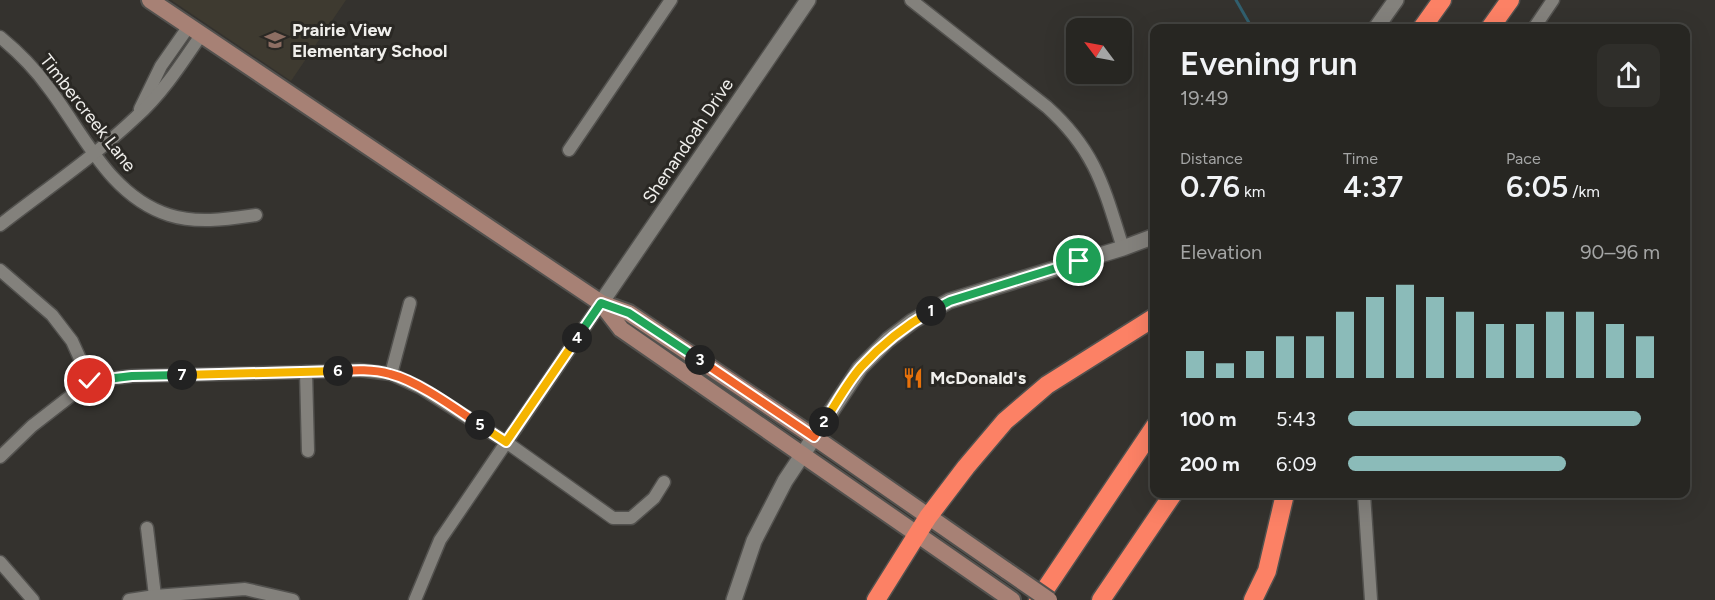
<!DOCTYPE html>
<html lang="en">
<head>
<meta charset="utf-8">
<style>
	:root { --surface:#272622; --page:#2f2e2a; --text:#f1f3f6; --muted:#a4a5a5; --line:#434340; --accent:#8bbbb9 }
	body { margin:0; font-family:Figtree,sans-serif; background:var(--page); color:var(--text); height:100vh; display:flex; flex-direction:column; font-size:22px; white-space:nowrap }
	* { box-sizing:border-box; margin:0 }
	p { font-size:20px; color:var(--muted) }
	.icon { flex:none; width:33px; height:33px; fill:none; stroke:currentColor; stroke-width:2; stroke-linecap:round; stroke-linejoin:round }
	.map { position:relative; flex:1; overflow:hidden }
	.panel { position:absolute; left:1150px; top:24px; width:540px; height:474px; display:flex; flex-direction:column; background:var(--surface); border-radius:12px; box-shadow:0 6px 24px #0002,0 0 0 2px var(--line) }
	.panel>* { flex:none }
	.needle { width:39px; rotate:302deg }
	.buttons { position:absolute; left:1066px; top:18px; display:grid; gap:12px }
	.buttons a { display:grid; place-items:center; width:66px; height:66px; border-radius:12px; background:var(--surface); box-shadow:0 6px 24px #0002,0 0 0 2px var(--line); font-size:30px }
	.pin { position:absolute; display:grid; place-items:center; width:51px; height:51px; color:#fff; margin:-26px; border:3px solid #fff; border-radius:50%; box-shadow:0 2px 6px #0007 }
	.km { position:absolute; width:30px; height:30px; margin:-15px; border-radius:50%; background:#222; color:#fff; font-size:16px; line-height:30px; text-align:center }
	.round { display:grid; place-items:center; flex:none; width:63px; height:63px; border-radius:12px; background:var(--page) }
	.head { display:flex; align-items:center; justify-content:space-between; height:102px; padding:0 30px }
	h1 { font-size:33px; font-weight:600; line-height:45px }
	.metrics { display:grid; grid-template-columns:repeat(3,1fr); gap:9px; height:102px; padding:6px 30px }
	.metrics div { display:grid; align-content:center }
	.metrics b { font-size:30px; font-weight:600 }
	.metrics small { font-size:16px; font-weight:400 }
	.metrics p { font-size:16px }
	.chart { height:168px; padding:12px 30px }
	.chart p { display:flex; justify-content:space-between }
	.chart svg { width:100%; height:108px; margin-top:6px; stroke:var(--accent); stroke-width:6 }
	ul { padding:0 30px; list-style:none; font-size:20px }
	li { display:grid; grid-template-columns:96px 72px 1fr; align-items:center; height:45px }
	li i { height:15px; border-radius:8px; background:var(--accent) }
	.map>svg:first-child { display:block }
	.built { fill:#3e3a30 }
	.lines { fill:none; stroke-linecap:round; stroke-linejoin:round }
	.stream { stroke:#315f6e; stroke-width:3 }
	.minor-casing { stroke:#52514e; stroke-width:15 }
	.tertiary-casing { stroke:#52514e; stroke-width:18 }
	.secondary-casing { stroke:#52514e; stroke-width:20 }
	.motorway-casing { stroke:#52514e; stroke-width:21 }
	.minor { stroke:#83817c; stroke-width:12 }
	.tertiary { stroke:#83817c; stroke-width:15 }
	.secondary { stroke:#a78175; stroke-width:16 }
	.motorway { stroke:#fc8165; stroke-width:18 }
	.secondary-bridge-casing { stroke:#52514e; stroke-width:20; stroke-linecap:butt }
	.secondary-bridge { stroke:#a78175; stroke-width:16 }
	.split-1-casing { stroke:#fff; stroke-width:12 }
	.split-2-casing { stroke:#fff; stroke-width:12 }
	.split-3-casing { stroke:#fff; stroke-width:12 }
	.split-4-casing { stroke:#fff; stroke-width:12 }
	.split-5-casing { stroke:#fff; stroke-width:12 }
	.split-6-casing { stroke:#fff; stroke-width:12 }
	.split-7-casing { stroke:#fff; stroke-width:12 }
	.split-8-casing { stroke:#fff; stroke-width:12 }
	.split-1 { stroke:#22a559; stroke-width:8 }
	.split-2 { stroke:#f5b400; stroke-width:8 }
	.split-3 { stroke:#f0652b; stroke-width:8 }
	.split-4 { stroke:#22a559; stroke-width:8 }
	.split-5 { stroke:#f5b400; stroke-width:8 }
	.split-6 { stroke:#f0652b; stroke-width:8 }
	.split-7 { stroke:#f5b400; stroke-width:8 }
	.split-8 { stroke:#22a559; stroke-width:8 }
	.labels { text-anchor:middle; stroke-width:6; stroke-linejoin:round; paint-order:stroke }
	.poi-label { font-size:18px; font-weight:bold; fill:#f0efec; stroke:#2a2824; text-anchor:start }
	.street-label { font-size:18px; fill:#f0efec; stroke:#2a2824 }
</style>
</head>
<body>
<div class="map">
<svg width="1715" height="600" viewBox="0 0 1715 600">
	<rect width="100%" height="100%" fill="#34322e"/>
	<polygon class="built" points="171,0 346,0 291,81"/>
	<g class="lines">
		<polyline class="stream" points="1236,0 1252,28"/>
		<g class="minor-casing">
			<g id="minor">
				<path d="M911,0L1047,107C1096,151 1104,188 1123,248"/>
				<polyline points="1534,28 1553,0"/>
				<path d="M0,37C17,51 35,69 48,87C83,132 109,196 169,215C197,224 228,219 256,215"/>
				<polyline points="140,109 161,66 189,26"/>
				<polyline points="569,150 671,0"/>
				<path d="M0,225C45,190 94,157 136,117C162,94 182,63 201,35"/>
				<polyline points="0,270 52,315 72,341 90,381"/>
				<polyline points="306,372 308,451"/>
				<polyline points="391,374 410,303"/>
				<polyline points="0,457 32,426 90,381 132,376 306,372 359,370 391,374 421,388 506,442 613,518 631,518 654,498 664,482"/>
				<polyline points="1364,494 1371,600"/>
				<polyline points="147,528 155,596"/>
				<polyline points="0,562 33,600"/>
				<polyline points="129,600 155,596 245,589 293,600"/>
				<polyline points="415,600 440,540 601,303"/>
			</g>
		</g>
		<g class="tertiary-casing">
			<g id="tertiary">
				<polyline points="1376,28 1396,0"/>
				<polyline points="601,303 808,0"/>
				<polyline points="734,600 754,541 785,481 860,368 888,340 913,321 949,301 1123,248 1155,236"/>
			</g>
		</g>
		<g class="secondary-casing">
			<g id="secondary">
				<polyline points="150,0 601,303 629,313 814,437 1007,571"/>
				<polyline points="601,303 621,329 1012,600"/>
			</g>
		</g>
		<g class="motorway-casing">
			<g id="motorway">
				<polyline points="1422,28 1442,0"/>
				<polyline points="1490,28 1510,0"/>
				<polyline points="876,600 928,517 966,467 1005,421 1047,385 1155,317"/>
				<polyline points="1038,600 1155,426"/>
				<polyline points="1101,600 1173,494"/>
				<polyline points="1253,600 1267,571 1285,494"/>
			</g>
		</g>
		<use href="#minor" class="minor"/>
		<use href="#tertiary" class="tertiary"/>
		<use href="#secondary" class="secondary"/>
		<use href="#motorway" class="motorway"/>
		<g class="secondary-bridge-casing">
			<polyline id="secondary-bridge" points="1007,571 1049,600"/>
		</g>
		<use href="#secondary-bridge" class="secondary-bridge"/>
	</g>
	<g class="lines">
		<g class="split-1-casing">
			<polyline id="split-1" points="931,311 950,301 1079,261"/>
		</g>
		<g class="split-2-casing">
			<path id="split-2" d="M824,422C836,404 847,383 861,367C882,344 905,326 931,311"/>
		</g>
		<g class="split-3-casing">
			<polyline id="split-3" points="700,360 814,437 824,422"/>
		</g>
		<g class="split-4-casing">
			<polyline id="split-4" points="577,338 601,303 629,313 700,360"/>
		</g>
		<g class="split-5-casing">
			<polyline id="split-5" points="480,425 506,442 577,338"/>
		</g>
		<g class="split-6-casing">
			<path id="split-6" d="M338,371C355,370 373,369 390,374C418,381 456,409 480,425"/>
		</g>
		<g class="split-7-casing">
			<polyline id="split-7" points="182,375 338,371"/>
		</g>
		<g class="split-8-casing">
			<polyline id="split-8" points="90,381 132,376 182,375"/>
		</g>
		<use href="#split-1" class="split-1"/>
		<use href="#split-2" class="split-2"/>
		<use href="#split-3" class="split-3"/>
		<use href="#split-4" class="split-4"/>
		<use href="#split-5" class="split-5"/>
		<use href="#split-6" class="split-6"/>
		<use href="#split-7" class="split-7"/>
		<use href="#split-8" class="split-8"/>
	</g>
	<defs>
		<g id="school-bare" transform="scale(1.62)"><path d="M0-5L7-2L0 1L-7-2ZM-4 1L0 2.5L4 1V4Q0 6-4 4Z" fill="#8d6e63" stroke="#2a2824" stroke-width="2.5" paint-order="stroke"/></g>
		<g id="restaurant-bare" transform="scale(1.62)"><path d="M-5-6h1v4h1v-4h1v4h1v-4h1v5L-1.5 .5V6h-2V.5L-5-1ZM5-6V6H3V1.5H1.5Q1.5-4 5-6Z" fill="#e8710a" stroke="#2a2824" stroke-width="2.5" paint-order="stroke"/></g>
	</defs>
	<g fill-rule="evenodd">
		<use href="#school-bare" x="275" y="40"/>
		<use href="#restaurant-bare" x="913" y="378"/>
	</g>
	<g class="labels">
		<g class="poi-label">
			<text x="292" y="36">Prairie View<tspan x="292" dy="21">Elementary School</tspan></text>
			<text x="930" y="384">McDonald's</text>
		</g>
		<g class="street-label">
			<text transform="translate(88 113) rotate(52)" y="6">Timbercreek Lane</text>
			<text transform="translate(688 141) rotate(-56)" y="6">Shenandoah Drive</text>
		</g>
	</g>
</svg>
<div class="buttons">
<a><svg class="needle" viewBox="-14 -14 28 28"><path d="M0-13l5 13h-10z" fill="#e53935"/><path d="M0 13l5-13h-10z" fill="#a4a5a5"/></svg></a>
</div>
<div class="pin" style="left:1079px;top:261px;background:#1e9e55"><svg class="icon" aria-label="arrive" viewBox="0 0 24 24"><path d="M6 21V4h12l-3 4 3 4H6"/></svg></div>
<div class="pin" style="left:90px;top:381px;background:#d93025"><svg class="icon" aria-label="check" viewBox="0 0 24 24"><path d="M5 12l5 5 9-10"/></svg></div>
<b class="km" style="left:931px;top:311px">1</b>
<b class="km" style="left:824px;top:422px">2</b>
<b class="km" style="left:700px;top:360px">3</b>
<b class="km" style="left:577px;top:338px">4</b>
<b class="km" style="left:480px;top:425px">5</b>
<b class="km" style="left:338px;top:371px">6</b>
<b class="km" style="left:182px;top:375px">7</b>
<section class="panel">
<div class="head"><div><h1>Evening run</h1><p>19:49</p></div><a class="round"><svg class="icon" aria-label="share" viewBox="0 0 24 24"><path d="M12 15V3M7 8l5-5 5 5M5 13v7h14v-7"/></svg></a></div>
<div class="metrics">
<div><p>Distance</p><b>0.76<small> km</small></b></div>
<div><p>Time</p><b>4:37</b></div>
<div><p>Pace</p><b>6:05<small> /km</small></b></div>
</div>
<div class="chart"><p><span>Elevation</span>90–96 m</p>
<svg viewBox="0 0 160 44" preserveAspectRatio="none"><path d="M5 44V33M15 44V38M25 44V33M35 44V27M45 44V27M55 44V17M65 44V11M75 44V6M85 44V11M95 44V17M105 44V22M115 44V22M125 44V17M135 44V17M145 44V22M155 44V27"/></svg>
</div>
<ul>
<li><b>100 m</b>5:43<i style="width:94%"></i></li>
<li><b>200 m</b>6:09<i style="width:70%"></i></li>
</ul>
</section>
</div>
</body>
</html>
